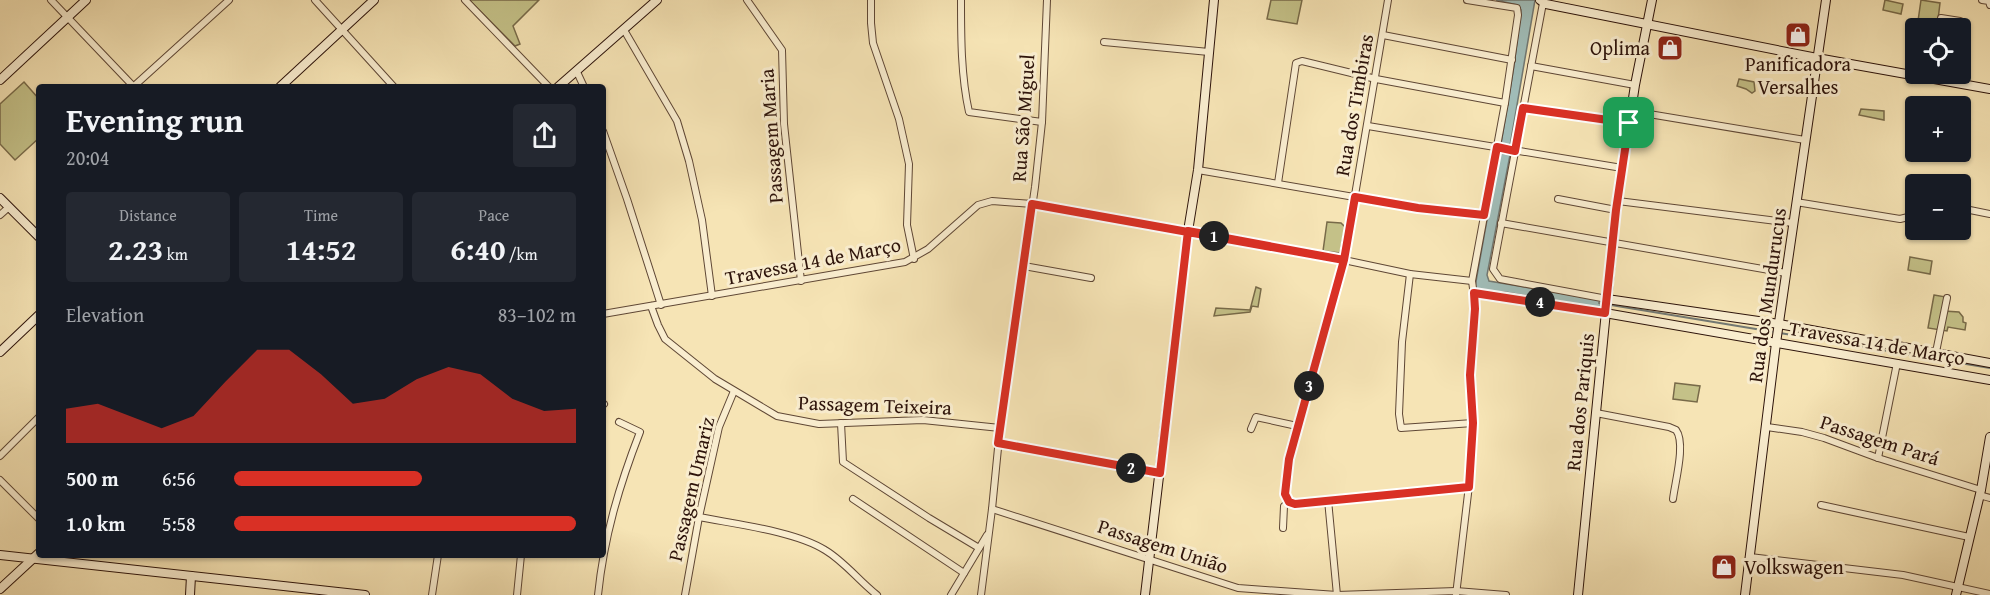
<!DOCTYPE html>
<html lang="en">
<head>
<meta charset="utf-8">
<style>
	:root { --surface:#171b24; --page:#242831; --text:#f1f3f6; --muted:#9ea1a6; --accent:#d93025 }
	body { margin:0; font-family:"Gentium Book Plus",serif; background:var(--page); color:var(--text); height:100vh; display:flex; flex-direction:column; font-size:22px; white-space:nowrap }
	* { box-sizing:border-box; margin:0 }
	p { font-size:20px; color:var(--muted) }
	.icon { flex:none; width:33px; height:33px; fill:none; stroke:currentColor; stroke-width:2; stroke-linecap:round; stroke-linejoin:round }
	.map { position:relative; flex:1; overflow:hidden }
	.sheet { position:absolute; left:36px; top:84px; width:570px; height:474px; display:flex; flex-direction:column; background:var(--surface); border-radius:6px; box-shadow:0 2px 4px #0004 }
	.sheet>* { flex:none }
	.tools { position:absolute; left:1905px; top:18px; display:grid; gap:12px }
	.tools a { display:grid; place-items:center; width:66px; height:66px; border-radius:6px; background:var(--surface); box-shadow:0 2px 4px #0004; font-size:30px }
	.pin { position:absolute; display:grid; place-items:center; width:51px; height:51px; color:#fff; margin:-26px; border-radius:12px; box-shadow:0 3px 9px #0006 }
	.km { position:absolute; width:30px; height:30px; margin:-15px; border-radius:50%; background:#222; color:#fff; font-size:16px; line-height:30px; text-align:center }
	.round { display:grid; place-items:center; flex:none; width:63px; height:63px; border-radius:6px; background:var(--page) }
	.overview { display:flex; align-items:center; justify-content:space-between; height:102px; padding:0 30px }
	h1 { font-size:33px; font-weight:700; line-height:45px }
	.stats { display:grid; grid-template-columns:repeat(3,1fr); gap:9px; height:102px; padding:6px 30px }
	.stats div { display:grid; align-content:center; border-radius:6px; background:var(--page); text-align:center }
	.stats b { font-size:30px; font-weight:700 }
	.stats small { font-size:16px; font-weight:400 }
	.stats p { font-size:16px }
	.chart { height:168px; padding:12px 30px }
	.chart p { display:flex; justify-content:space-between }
	.chart svg { width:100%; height:108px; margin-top:6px; fill:var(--accent); opacity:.7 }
	ul { padding:0 30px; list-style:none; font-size:20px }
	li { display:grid; grid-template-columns:96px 72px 1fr; align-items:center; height:45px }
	li i { height:15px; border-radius:8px; background:var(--accent) }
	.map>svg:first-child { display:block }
	.green { fill:#c4c188; stroke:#786a49; stroke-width:1.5 }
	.water { fill:#a0bcb7; stroke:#727872; stroke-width:1.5 }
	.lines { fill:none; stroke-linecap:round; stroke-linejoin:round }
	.stream { stroke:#727872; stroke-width:2 }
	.street-casing { stroke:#5f4735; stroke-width:8 }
	.secondary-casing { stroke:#2d130a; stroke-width:10 }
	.street { stroke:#f9edcf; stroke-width:6 }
	.secondary { stroke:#f9edcf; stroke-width:8 }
	.route-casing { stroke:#fff; stroke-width:12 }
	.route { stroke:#d93025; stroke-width:8 }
	.labels { text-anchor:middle; stroke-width:6; stroke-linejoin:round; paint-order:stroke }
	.poi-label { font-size:20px; fill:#2d130a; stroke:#f9edcf; text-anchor:end }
	.street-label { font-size:20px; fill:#2d130a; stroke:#f9edcf }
</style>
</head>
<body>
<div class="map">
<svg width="1990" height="595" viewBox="0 0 1990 595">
	<rect width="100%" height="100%" fill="#f6e4b5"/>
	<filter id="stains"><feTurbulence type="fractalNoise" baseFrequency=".00333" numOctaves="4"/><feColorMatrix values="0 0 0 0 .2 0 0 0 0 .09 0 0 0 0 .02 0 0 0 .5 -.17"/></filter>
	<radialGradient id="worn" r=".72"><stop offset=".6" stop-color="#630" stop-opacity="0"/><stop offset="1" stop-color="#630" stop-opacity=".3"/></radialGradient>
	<g class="green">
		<polygon points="469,0 539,0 513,26 520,44 515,46"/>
		<polygon points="1271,0 1302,0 1297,24 1267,19"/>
		<polygon points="1885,0 1903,4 1901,14 1883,10"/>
		<polygon points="1921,0 1940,3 1937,28 1917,28"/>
		<polygon points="1739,79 1754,82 1755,91 1752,93 1746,89 1737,86"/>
		<polygon points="24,82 39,99 39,138 15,160 0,144 0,104"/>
		<polygon points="1861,109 1884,111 1884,120 1859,115"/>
		<polygon points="1327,222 1341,223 1345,227 1340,253 1323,251"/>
		<polygon points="1910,257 1932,261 1930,274 1908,270"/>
		<polygon points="1256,287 1261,289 1258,307 1252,306 1250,312 1214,316 1216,308 1250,310"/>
		<polygon points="1934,295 1946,297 1944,311 1959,312 1963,317 1963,322 1966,323 1965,330 1948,327 1947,331 1928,328"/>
		<polygon points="1675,383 1700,386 1697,402 1673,399"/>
	</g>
	<g class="water">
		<polygon points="1496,0 1535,0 1510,146 1501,144 1514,66 1521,10 1517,5"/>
		<polygon points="1499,153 1510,155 1487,275 1489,281 1601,300 1600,308 1505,292 1481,292 1475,287"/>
	</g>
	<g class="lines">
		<g class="stream">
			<polyline points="1599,303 1774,332"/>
			<polyline points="1780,333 1990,368"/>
		</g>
		<g class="street-casing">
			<g id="street">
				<polyline points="51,0 134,87"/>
				<polyline points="315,0 394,87"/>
				<polyline points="465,0 549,87"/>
				<polyline points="747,0 782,50 784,124 801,281"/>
				<polyline points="871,0 871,23 873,43 899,119 909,164 907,225 914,259"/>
				<path d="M961,0C961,37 961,76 969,112L1042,122"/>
				<polyline points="1982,0 1989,1 1990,5"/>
				<polyline points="1543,3 1493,269 1500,279 1607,299"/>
				<polyline points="1939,28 1941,18 1960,21"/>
				<polyline points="624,30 677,121 689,161 702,220 712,296"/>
				<polyline points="1383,35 1512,60"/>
				<polyline points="1104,42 1209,52"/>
				<polyline points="1531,66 1635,85"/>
				<polyline points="577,72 584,87"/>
				<polyline points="133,87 229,0"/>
				<polyline points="1523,108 1629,123"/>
				<polyline points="1631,111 1805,140"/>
				<polyline points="1368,126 1622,168"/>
				<polyline points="603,131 627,199 661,305"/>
				<polyline points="1198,170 1418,208 1484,215"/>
				<polyline points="1278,183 1296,63 1302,61 1376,79 1505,103"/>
				<polyline points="1558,199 1616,210"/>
				<polyline points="1618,201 1793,223"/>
				<polyline points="1796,202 1900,219 1916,215"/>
				<polyline points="1960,208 1990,214"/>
				<polyline points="0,215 9,207"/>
				<polyline points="1501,223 1786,273"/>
				<polyline points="1024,266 1091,278"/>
				<polyline points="1410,274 1402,342 1399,414 1401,428 1473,423"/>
				<polyline points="1474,293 1605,313"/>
				<polyline points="651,306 658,325 665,339 715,379 777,416 819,424 923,420 1000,428"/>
				<polyline points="603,314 905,262 928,249 978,205 992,201 1032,204 1344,260 1410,274 1472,281"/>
				<polyline points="1936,352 1947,298"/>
				<polyline points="603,405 604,404"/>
				<path d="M1596,413L1669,427L1676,430C1686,443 1675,482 1673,499"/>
				<polyline points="841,423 843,462 929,518 979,548"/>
				<polyline points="1767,427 1802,432 1824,438 1878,458 1981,490"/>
				<polyline points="1251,429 1256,417 1297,426"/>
				<polyline points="998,443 1160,473"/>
				<polyline points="0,456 39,417"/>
				<polyline points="1878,458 1897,363"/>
				<polyline points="0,480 39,519"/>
				<polyline points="1979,495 1990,498"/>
				<polyline points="853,499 964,573"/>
				<polyline points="1328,500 1337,595"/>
				<polyline points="1289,502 1295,504 1469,487"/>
				<polyline points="1821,505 1969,537"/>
				<polyline points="992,509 1238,588 1337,595 1456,591 1506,595"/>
				<path d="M699,517C734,524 795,531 825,550C845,562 859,581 877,595"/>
				<polyline points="1283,528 1284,506 1289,502 1285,494 1289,459 1344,260 1388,0"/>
				<polyline points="1750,557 1903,575 1990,594"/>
				<polyline points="432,595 438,555"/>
				<polyline points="517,595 521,555"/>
				<path d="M598,595C604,537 619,486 640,432L619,422"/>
				<polyline points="685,595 699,517 719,427 734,391"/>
				<polyline points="951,595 987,535"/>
				<polyline points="981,595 992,509 1000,428 1035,187 1042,122 1047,0"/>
				<polyline points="1456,595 1472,460 1473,423 1470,375 1475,303 1472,281 1505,103 1518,15 1517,8 1467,0"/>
			</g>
		</g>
		<g class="secondary-casing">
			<g id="secondary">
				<polyline points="1540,0 1546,4 1817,58 1990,89"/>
				<polyline points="0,80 86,0"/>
				<polyline points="280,87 374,0"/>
				<polyline points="558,87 657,0"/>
				<polyline points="0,198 39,237"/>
				<polyline points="1607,299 1779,324 1990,363"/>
				<polyline points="1605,313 1990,380"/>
				<polyline points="0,352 39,315"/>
				<polyline points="0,555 365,595"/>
				<polyline points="0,589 39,553"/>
				<polyline points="190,595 191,576"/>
				<polyline points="1145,595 1188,231 1198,170 1214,0"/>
				<polyline points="1578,595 1616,210 1635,85 1652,0"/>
				<polyline points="1745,595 1776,343 1826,0"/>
				<polyline points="1956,595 1981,490 1990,437"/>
			</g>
		</g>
		<use href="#street" class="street"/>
		<use href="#secondary" class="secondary"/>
	</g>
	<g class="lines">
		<g class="route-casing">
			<polyline id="route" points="1629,123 1523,108 1515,151 1497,147 1484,215 1418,208 1355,197 1344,260 1032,204 998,443 1160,473 1188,231 1344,260 1289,459 1285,494 1289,502 1295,504 1469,487 1473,423 1470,375 1475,309 1474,293 1605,313 1616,210 1629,123"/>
		</g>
		<use href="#route" class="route"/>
	</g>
	<defs>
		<g id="shop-square" transform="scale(1.35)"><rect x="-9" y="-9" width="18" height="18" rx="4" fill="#8f2418" stroke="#f9edcf"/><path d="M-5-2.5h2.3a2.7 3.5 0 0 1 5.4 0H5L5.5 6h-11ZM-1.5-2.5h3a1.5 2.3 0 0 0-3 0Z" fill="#fff"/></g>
	</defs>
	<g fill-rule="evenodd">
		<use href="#shop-square" x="1798" y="35"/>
		<use href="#shop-square" x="1670" y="48"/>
		<use href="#shop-square" x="1724" y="567"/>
	</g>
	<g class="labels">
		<g class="poi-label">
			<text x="1650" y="55">Oplima</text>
			<text x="1798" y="71" text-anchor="middle">Panificadora<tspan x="1798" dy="23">Versalhes</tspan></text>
			<text x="1744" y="574" text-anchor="start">Volkswagen</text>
		</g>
		<g class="street-label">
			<text transform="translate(1354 105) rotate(-80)" y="7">Rua dos Timbiras</text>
			<text transform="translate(1023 118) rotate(-86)" y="7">Rua São Miguel</text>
			<text transform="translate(771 136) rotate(-94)" y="7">Passagem Maria</text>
			<text transform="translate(813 261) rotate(-11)" y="7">Travessa 14 de Março</text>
			<text transform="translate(1767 295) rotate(-82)" y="7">Rua dos Mundurucus</text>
			<text transform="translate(1877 343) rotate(10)" y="7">Travessa 14 de Março</text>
			<text transform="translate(1580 402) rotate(-84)" y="7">Rua dos Pariquis</text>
			<text transform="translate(875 405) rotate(2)" y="7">Passagem Teixeira</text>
			<text transform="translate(1880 440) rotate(18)" y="7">Passagem Pará</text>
			<text transform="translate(691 489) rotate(-77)" y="7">Passagem Umariz</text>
			<text transform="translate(1163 546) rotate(18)" y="7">Passagem União</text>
		</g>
	</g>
	<rect width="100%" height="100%" filter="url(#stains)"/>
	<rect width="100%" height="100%" fill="url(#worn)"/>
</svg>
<div class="tools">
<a><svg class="icon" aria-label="locate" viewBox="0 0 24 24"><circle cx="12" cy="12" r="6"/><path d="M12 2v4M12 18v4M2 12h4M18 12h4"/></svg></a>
<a>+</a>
<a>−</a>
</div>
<div class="pin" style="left:1629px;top:123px;background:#1e9e55"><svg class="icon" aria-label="arrive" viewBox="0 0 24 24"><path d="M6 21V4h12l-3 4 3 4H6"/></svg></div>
<b class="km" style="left:1214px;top:236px">1</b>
<b class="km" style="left:1131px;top:468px">2</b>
<b class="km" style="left:1309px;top:386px">3</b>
<b class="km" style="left:1540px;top:302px">4</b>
<section class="sheet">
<div class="overview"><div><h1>Evening run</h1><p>20:04</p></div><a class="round"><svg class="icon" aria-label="share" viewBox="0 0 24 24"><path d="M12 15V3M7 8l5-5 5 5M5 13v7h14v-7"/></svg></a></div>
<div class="stats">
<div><p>Distance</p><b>2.23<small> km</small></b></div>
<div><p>Time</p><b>14:52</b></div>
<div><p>Pace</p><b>6:40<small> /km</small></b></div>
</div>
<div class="chart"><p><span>Elevation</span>83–102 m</p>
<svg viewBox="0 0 160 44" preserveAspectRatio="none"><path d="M0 44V30L10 28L20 33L30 38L40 33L50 19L60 6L70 6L80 16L90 28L100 26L110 18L120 13L130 16L140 26L150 31L160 30V44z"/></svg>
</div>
<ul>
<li><b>500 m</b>6:56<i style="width:55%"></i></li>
<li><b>1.0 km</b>5:58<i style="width:100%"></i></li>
</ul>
</section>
</div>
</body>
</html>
